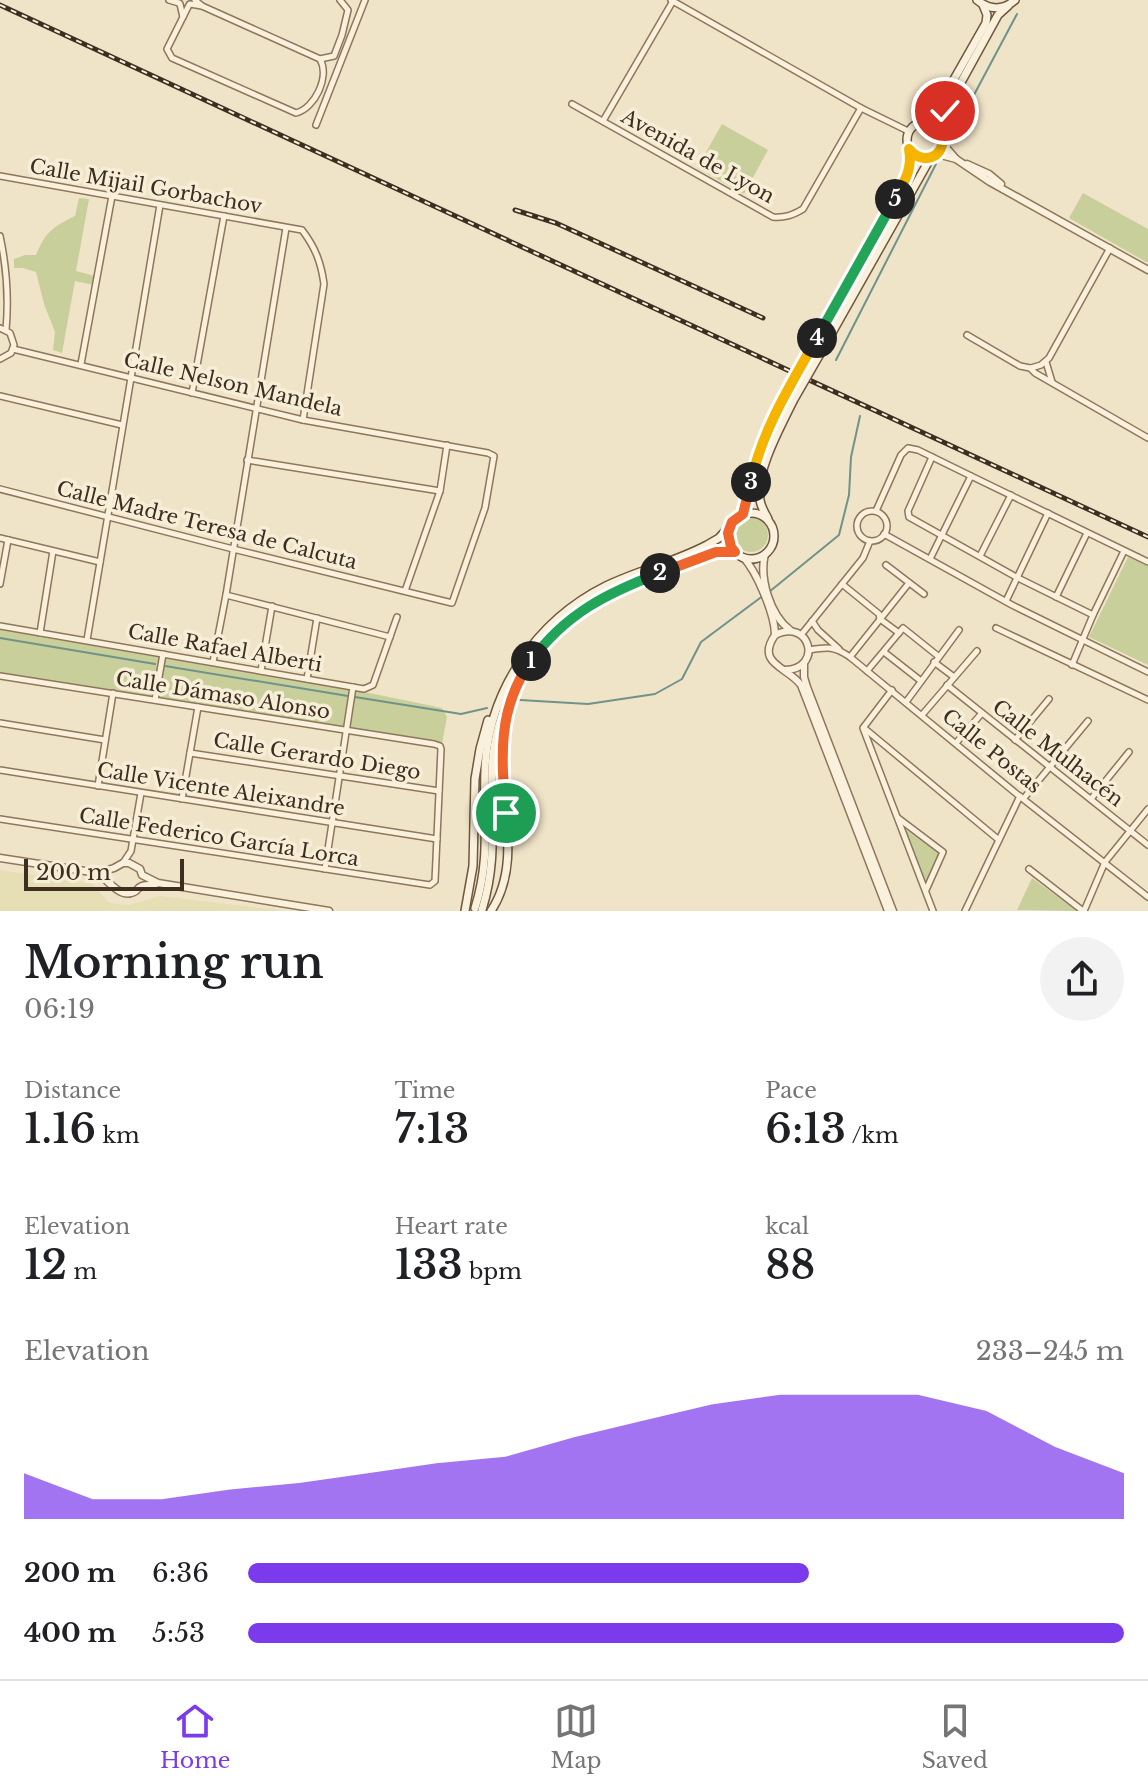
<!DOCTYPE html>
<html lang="en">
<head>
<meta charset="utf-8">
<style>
	:root { --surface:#fff; --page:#f2f2f2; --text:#202124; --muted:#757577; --line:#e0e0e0; --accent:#7c3aed }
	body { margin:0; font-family:"Libre Baskerville",serif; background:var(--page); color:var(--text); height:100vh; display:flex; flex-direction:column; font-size:30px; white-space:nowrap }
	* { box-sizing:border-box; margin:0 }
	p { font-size:26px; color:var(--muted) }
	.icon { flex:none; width:44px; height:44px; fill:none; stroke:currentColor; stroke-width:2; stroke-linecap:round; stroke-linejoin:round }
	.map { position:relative; height:911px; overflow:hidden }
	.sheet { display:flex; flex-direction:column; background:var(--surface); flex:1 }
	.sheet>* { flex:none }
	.scale { position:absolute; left:24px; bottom:20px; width:160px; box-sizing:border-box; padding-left:8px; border:4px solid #3d2e20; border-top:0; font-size:22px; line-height:28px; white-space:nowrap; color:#3d2e20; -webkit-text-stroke:6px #f7eed8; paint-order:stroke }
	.pin { position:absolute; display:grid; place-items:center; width:68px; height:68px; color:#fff; margin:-34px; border:4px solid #fff; border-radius:50%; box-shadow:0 2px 8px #0007 }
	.km { position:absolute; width:40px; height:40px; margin:-20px; border-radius:50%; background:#222; color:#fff; font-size:22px; line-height:40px; text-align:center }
	.round { display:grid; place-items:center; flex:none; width:84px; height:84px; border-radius:42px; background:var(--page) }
	.summary { display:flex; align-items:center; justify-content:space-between; height:136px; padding:0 24px }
	h1 { font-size:44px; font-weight:600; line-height:60px }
	.metrics { display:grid; grid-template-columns:repeat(3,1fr); gap:12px; height:136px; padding:8px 24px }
	.metrics div { display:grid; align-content:center }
	.metrics b { font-size:40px; font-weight:600 }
	.metrics small { font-size:22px; font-weight:400 }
	.metrics p { font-size:22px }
	.chart { height:224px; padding:16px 24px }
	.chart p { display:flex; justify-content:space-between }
	.chart svg { width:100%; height:144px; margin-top:8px; fill:var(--accent); opacity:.7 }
	ul { padding:0 24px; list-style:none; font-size:26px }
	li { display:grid; grid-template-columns:128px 96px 1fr; align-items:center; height:60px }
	li i { height:20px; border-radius:10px; background:var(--accent) }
	.dock { display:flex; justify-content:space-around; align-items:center; height:112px; border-top:2px solid var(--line); background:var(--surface); font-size:22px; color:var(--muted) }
	.dock a { display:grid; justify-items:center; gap:4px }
	.dock .current { color:var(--accent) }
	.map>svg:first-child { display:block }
	.farmland { fill:#e6deb5 }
	.green { fill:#c9cf9b }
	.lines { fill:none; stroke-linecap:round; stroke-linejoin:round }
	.stream { stroke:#6f938a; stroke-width:2 }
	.minor-casing { stroke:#8d765c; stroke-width:8 }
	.tertiary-casing { stroke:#8d765c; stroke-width:9 }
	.secondary-casing { stroke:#6f573f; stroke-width:10 }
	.minor { stroke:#faf1dc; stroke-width:5 }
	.tertiary { stroke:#faf1dc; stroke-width:6 }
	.secondary { stroke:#faf1dc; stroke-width:7 }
	.rail-casing { stroke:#3d2e20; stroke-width:5 }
	.rail { stroke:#f7eed8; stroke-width:2; stroke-dasharray:6; stroke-linecap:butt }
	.secondary-bridge-casing { stroke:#6f573f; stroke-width:10; stroke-linecap:butt }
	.secondary-bridge { stroke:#faf1dc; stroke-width:7 }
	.split-1-casing { stroke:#fff; stroke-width:16 }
	.split-2-casing { stroke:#fff; stroke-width:16 }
	.split-3-casing { stroke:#fff; stroke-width:16 }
	.split-4-casing { stroke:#fff; stroke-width:16 }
	.split-5-casing { stroke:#fff; stroke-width:16 }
	.split-6-casing { stroke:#fff; stroke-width:16 }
	.split-1 { stroke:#f0652b; stroke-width:10 }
	.split-2 { stroke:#22a559; stroke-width:10 }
	.split-3 { stroke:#f0652b; stroke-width:10 }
	.split-4 { stroke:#f5b400; stroke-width:10 }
	.split-5 { stroke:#22a559; stroke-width:10 }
	.split-6 { stroke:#f5b400; stroke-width:10 }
	.labels { text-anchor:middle; stroke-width:7; stroke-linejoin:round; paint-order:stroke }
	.street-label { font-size:20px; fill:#3d2e20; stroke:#f7eed8 }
</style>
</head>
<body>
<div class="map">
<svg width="1148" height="911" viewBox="0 0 1148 911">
	<rect width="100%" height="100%" fill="#f0e4c8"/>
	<polygon class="farmland" points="0,870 93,884 109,903 129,905 160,896 284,911 0,911"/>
	<g class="green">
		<polygon points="722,124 768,150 744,194 697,168"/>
		<polygon points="1083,193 1148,229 1148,263 1069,218"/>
		<path d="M79,198L89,199L76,271L95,276L94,285L75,281L62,353L53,350L55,332L44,304L36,272L23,268H14V259L25,255H36C46,231 53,227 75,216Z"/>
		<circle cx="751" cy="535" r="17"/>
		<polygon points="1128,557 1148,566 1148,665 1089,637"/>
		<path d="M0,629C148,653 296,676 442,708L447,717L442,744L0,674Z"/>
		<polygon points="905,829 939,853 926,884"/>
		<polygon points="1032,878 1077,911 1017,910"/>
	</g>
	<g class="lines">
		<g class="stream">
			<polyline points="950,140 1017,14"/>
			<polyline points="836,360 936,164"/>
			<polyline points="769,592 839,535 849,495 851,457 860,416"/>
			<polyline points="0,638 155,664"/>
			<polyline points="165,666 348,696"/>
			<polyline points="355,697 461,714 487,708"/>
			<polyline points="520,700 588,704 655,694 682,679 701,642 764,595"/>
		</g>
		<g class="minor-casing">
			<g id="minor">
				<polyline points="169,0 179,3"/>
				<polyline points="671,0 861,108 908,131"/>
				<polyline points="180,4 183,17 189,5"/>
				<polyline points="190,4 202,6 195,0"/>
				<path d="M183,17L167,49L172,58L296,113C315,108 330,77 320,59L202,6"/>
				<polyline points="320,59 334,56 342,35 348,10 340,0"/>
				<path d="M572,104L773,217C785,218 793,215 803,209L861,108"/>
				<polyline points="603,121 673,1"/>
				<polyline points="316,125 365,0"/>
				<path d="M0,176L302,230C315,247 321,262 324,284L303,420"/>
				<path d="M0,236C7,269 9,297 6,330"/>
				<polyline points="0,328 10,333 14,345 11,353 0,359"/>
				<polyline points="967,335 1020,366 1030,368 1035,373 1148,438"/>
				<polyline points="1046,362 1052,382"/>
				<polyline points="81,364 112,196"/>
				<polyline points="1031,368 1041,365 1049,358 1110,248"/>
				<polyline points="192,393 224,216"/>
				<polyline points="0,396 122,425"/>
				<polyline points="932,457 908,511 909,517 1018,578 1093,615"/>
				<polyline points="247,460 440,491"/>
				<polyline points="0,489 233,549 452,603 485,508 494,456 488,453 303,420 13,349"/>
				<polyline points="876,511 901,455 908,448 918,450 971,476 1148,562"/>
				<circle cx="872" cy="526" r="15"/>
				<polyline points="884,534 1012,605 1148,672"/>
				<polyline points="0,538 100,562"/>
				<polyline points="980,556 1011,495"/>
				<polyline points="930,559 971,476"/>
				<polyline points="886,565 924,594"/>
				<polyline points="0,584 8,540"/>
				<polyline points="842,584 879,614 880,619 899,633"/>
				<polyline points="405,591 440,491 447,445"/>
				<polyline points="226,595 390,637"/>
				<polyline points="1056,597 1087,533"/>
				<polyline points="1006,601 1048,513"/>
				<polyline points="812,621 818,630 839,649"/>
				<polyline points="0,626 364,689 373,685 397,617"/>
				<polyline points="996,628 1148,700"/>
				<polyline points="40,633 53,551"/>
				<polyline points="801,635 863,558 870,541"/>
				<polyline points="87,640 160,205"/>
				<path d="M809,650C828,647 834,646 850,657L1018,795L1148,897"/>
				<polyline points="884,652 921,681"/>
				<polyline points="850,657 909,583"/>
				<polyline points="213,662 226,595 286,228"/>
				<polyline points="934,662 954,677"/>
				<polyline points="1072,665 1093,615 1124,551"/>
				<polyline points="261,671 272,606"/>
				<polyline points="867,671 903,628 938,656"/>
				<polyline points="0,676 434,744 440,746 441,749 435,881 430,885 0,819"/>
				<polyline points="307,679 317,618"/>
				<polyline points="947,685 1148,845"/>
				<polyline points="892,690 863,728 933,911"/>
				<polyline points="155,700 163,654"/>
				<polyline points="906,702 959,630"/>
				<polyline points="922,715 977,651"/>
				<polyline points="0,723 105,740"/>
				<polyline points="864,728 999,840"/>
				<polyline points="1015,740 1049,699"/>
				<polyline points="956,743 982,713"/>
				<polyline points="190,753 439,791"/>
				<polyline points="0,770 437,839"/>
				<polyline points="98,786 113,693"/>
				<polyline points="1024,798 1088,721"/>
				<polyline points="182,799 198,707"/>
				<polyline points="1091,799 1129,752"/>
				<polyline points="898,818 943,852 926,890"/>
				<polyline points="123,863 131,851 141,793"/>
				<polyline points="325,869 353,687"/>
				<polyline points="1029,869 1083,911"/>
				<polyline points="965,911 1020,796"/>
				<polyline points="1084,911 1105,862 1148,809"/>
			</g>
		</g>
		<g class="tertiary-casing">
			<g id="tertiary">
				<polyline points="943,144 956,159"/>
				<polyline points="937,154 956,159 990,182 1148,270"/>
				<polyline points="967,164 989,174 1001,184"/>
				<path d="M765,554C759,578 770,615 790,630"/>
				<path d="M743,557C757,572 775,615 775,635"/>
				<polyline points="804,664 804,677 807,687 893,911"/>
				<path d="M785,670C824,669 810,617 775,635C755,664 788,667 801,685L888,911"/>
				<polyline points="0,858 98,873 114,868 123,863 129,863 140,869 142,875 158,883 329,911"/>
				<path d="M98,873C107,880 120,897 131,893C139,891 135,889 142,886C144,885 155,884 156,884"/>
			</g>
		</g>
		<g class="secondary-casing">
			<g id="secondary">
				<path d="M977,0C989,10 1003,11 1015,0"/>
				<polyline points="923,121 940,104 986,23 987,15 983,5"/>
				<circle cx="925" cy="140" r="18"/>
				<polyline points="942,134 944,117 948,106 998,15 1008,6"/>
				<polyline points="811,349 906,179 911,165 909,149"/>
				<polyline points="820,354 931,157"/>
				<circle cx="751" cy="536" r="23"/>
				<polyline points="743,514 762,445 784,398"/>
				<path d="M768,519C765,513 761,507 760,500C755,472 781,426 793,401"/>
				<path d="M475,908C491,857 483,821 485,770C488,691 536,621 606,586C639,570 675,562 707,545L719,538L730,526"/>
				<path d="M482,910C498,858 490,822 492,770C495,684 557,611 636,581C663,571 707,549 735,552"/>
				<polyline points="465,911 473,866 475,779 480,749 488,720"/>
				<path d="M491,911C520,867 503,814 502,765C501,746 504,728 508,710"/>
			</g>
		</g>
		<use href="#minor" class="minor"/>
		<use href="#tertiary" class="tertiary"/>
		<use href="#secondary" class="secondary"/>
		<g class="rail-casing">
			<g id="rail">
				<polyline points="0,5 1148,537"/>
				<polyline points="515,210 556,223 763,318"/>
			</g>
		</g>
		<use href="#rail" class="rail"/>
		<g class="secondary-bridge-casing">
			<g id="secondary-bridge">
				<polyline points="784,398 811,349"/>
				<polyline points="793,401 820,354"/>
			</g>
		</g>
		<use href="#secondary-bridge" class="secondary-bridge"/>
	</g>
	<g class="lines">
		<g class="split-1-casing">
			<path id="split-1" d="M506,813C501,758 497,709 531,661"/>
		</g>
		<g class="split-2-casing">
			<path id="split-2" d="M531,661C565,614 607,593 660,573"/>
		</g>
		<g class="split-3-casing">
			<polyline id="split-3" points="660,573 716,552 735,552 731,547 728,533 732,522 743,514 751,482"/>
		</g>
		<g class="split-4-casing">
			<path id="split-4" d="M751,482C762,430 791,384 817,338"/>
		</g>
		<g class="split-5-casing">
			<polyline id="split-5" points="817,338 895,199"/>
		</g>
		<g class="split-6-casing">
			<path id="split-6" d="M895,199C904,182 913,169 909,149C914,155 919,159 927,158C949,156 942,127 945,111"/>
		</g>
		<use href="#split-1" class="split-1"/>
		<use href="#split-2" class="split-2"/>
		<use href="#split-3" class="split-3"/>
		<use href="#split-4" class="split-4"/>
		<use href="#split-5" class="split-5"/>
		<use href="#split-6" class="split-6"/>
	</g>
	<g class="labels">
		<g class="street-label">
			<text transform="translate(698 156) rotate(29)" y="7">Avenida de Lyon</text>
			<text transform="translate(146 186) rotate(10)" y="7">Calle Mijail Gorbachov</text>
			<text transform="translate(233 384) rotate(13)" y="7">Calle Nelson Mandela</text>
			<text transform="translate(207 525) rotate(14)" y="7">Calle Madre Teresa de Calcuta</text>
			<text transform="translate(225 648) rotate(10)" y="7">Calle Rafael Alberti</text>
			<text transform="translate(223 695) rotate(9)" y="7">Calle Dámaso Alonso</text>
			<text transform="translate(992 751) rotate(39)" y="7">Calle Postas</text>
			<text transform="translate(1058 753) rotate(38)" y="7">Calle Mulhacén</text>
			<text transform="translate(317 756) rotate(9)" y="7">Calle Gerardo Diego</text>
			<text transform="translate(221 789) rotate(9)" y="7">Calle Vicente Aleixandre</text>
			<text transform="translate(219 837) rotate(9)" y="7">Calle Federico García Lorca</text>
		</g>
	</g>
</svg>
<div class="scale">200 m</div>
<div class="pin" style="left:506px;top:813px;background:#1e9e55"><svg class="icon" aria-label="arrive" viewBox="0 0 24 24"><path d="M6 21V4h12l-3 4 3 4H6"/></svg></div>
<div class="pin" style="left:945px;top:111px;background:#d93025"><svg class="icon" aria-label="check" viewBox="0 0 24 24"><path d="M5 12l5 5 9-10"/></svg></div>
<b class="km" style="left:531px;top:661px">1</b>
<b class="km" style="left:660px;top:573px">2</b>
<b class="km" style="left:751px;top:482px">3</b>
<b class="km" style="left:817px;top:338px">4</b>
<b class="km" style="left:895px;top:199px">5</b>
</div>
<section class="sheet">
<div class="summary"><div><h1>Morning run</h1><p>06:19</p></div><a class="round"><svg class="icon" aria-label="share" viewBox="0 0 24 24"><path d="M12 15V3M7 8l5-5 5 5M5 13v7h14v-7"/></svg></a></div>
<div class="metrics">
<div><p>Distance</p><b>1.16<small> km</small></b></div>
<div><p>Time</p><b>7:13</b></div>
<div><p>Pace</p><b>6:13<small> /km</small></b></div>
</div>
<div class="metrics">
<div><p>Elevation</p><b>12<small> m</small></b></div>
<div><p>Heart rate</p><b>133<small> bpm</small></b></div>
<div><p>kcal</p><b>88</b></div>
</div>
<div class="chart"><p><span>Elevation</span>233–245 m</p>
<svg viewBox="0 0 160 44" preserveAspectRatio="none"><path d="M0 44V30L10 38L20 38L30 35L40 33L50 30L60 27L70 25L80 19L90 14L100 9L110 6L120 6L130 6L140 11L150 22L160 30V44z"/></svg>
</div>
<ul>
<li><b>200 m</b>6:36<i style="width:64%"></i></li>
<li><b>400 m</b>5:53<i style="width:100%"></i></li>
</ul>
</section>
<nav class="dock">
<a class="current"><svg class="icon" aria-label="home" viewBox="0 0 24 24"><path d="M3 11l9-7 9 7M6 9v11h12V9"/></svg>Home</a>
<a><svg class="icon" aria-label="map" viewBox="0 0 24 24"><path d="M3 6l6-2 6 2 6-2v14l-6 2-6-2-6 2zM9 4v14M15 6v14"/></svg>Map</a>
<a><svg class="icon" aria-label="saved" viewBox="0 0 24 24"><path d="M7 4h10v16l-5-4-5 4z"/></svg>Saved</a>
</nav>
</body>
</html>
